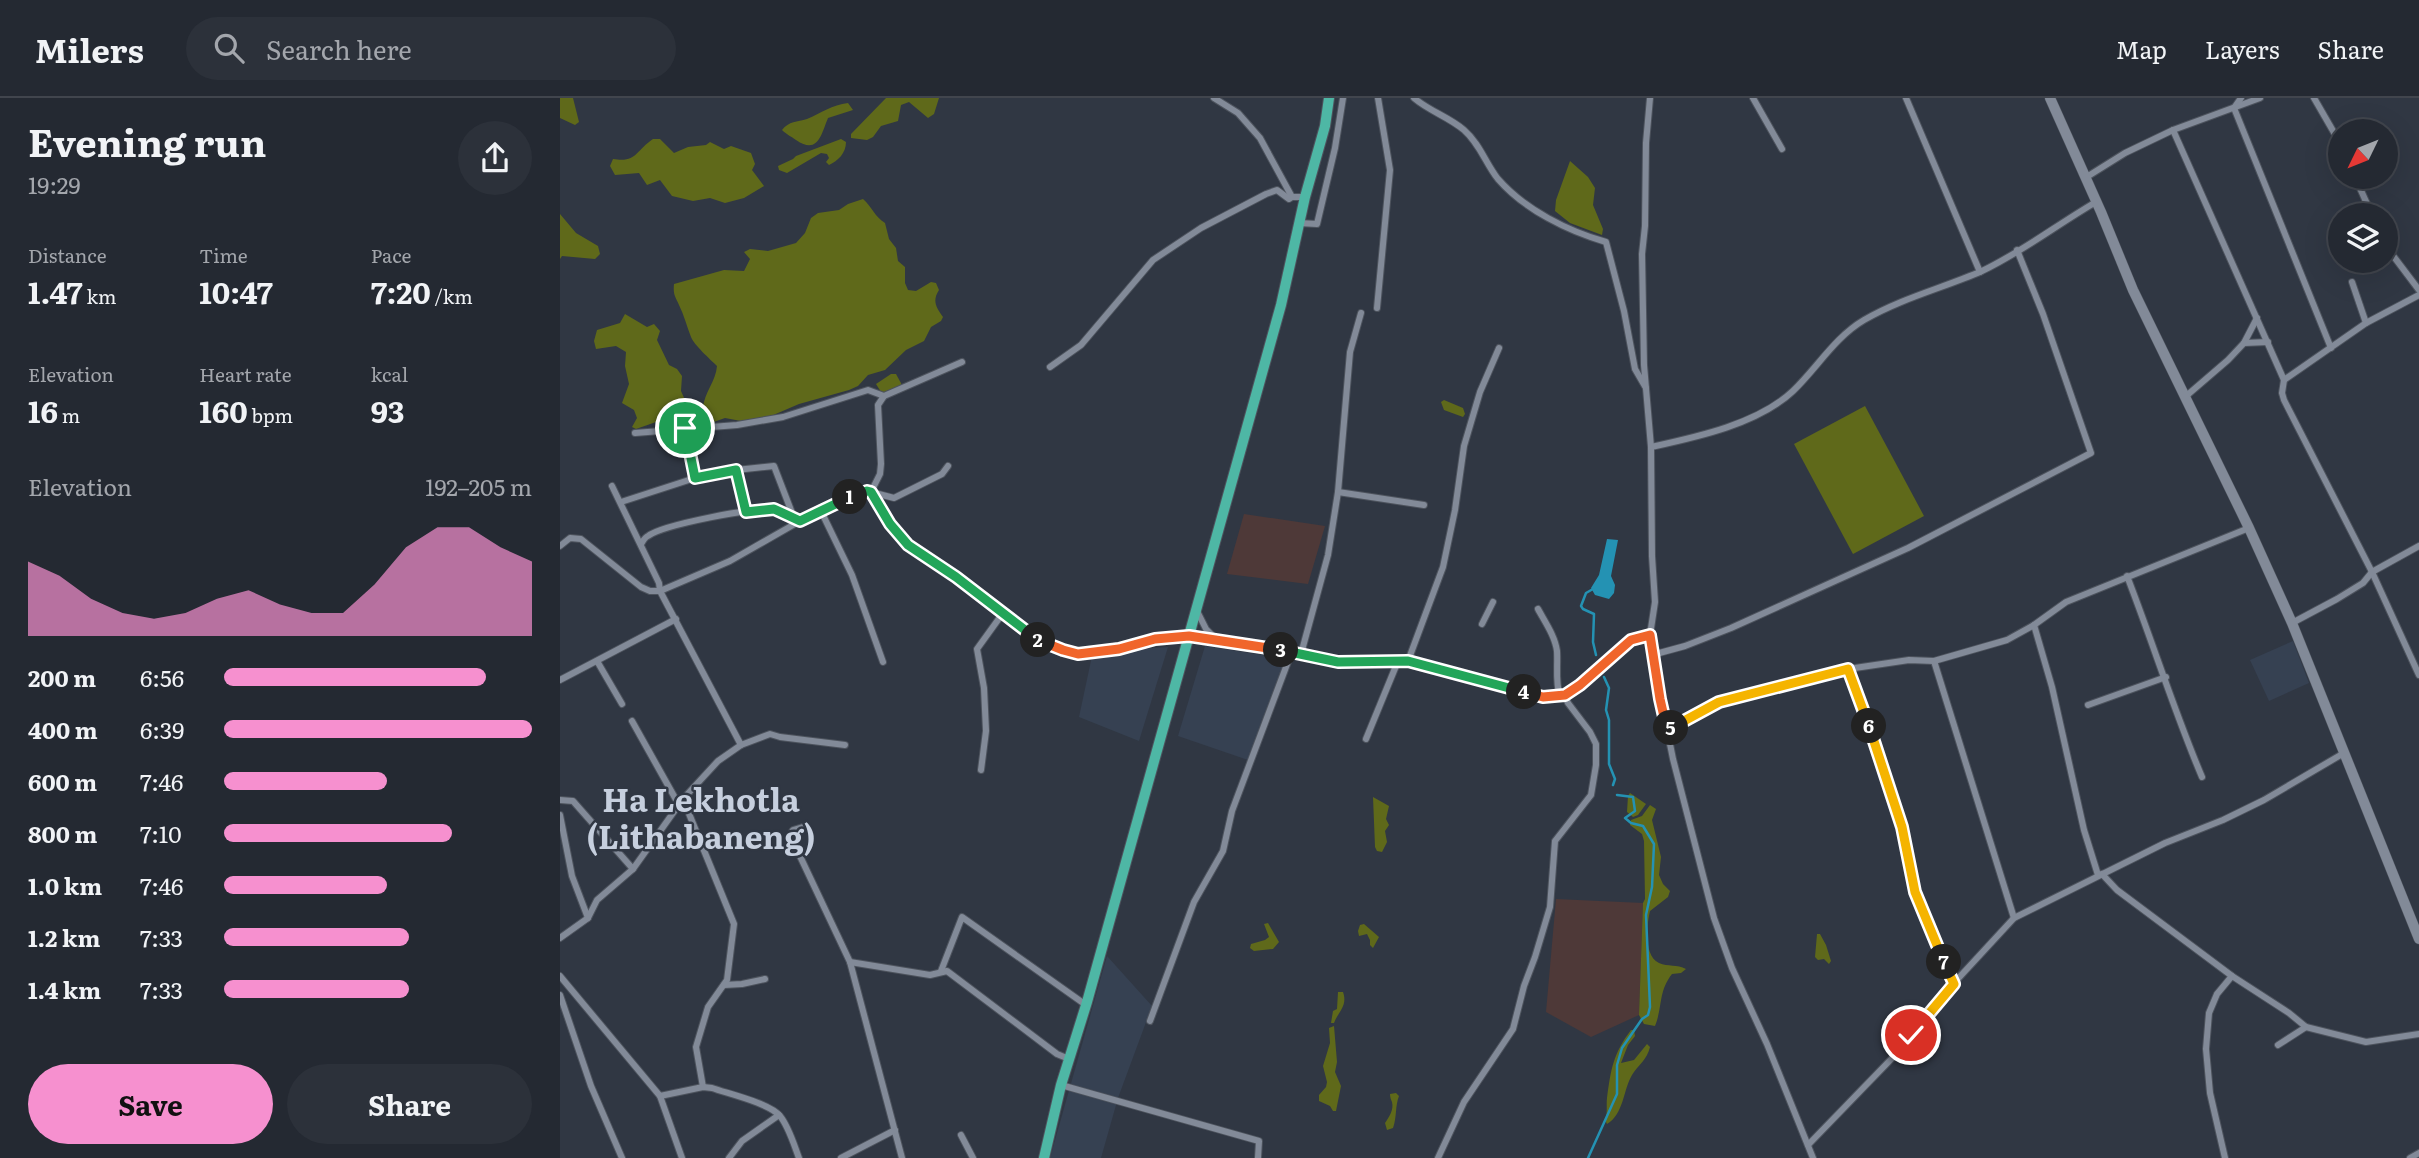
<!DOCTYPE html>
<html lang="en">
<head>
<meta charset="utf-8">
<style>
	:root { --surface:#242932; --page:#2c313a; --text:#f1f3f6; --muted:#a3a6ac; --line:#41454d; --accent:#f690cf }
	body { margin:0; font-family:Literata,serif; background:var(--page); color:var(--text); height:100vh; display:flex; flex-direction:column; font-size:26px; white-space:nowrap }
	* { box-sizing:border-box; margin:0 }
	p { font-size:23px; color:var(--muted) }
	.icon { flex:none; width:38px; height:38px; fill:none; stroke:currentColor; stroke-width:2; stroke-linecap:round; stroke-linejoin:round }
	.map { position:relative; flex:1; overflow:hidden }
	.drawer { display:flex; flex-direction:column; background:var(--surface); width:560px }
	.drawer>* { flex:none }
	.needle { width:46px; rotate:227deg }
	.tools { position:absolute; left:1768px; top:21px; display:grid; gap:14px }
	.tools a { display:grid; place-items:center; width:70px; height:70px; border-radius:50%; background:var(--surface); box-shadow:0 7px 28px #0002,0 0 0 2px var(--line); font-size:35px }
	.pin { position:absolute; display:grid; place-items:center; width:60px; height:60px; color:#fff; margin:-30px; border:4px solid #fff; border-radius:50%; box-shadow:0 2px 7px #0007 }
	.km { position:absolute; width:35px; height:35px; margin:-18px; border-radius:50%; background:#222; color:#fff; font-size:19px; line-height:35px; text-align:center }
	.round { display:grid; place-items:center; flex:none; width:74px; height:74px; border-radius:37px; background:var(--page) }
	.head { display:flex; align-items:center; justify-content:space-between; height:119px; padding:0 28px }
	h1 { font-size:38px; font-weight:700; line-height:52px }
	.stats { display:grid; grid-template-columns:repeat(3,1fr); gap:10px; height:119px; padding:7px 28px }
	.stats div { display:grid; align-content:center }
	.stats b { font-size:30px; font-weight:700 }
	.stats small { font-size:19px; font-weight:400 }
	.stats p { font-size:19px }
	.chart { height:196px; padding:14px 28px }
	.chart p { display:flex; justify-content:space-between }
	.chart svg { width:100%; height:126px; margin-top:7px; fill:var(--accent); opacity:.7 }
	.button { display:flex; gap:14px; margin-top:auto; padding:14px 28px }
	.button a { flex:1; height:80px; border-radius:42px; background:var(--accent); color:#111; font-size:28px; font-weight:700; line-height:80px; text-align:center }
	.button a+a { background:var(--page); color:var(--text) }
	ul { padding:0 28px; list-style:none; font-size:23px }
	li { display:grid; grid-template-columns:112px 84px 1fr; align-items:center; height:52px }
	li i { height:18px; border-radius:9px; background:var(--accent) }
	header { display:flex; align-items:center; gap:42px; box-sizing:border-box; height:98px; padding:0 35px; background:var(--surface); border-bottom:2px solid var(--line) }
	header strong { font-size:33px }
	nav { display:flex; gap:38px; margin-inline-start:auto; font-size:24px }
	.search { width:490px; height:63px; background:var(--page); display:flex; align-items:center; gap:18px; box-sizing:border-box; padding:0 24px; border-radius:38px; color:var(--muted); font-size:26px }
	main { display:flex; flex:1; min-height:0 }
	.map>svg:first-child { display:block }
	.built { fill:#364152 }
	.industrial { fill:#4e3938 }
	.green { fill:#5f691a }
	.water { fill:#2492b3 }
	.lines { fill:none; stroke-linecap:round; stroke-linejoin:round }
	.stream { stroke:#2492b3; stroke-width:2.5 }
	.minor-casing { stroke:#4d535d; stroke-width:8 }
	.secondary-casing { stroke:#4d535d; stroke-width:11 }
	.primary-casing { stroke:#4d535d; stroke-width:12 }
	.minor { stroke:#828a98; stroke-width:6 }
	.secondary { stroke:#828a98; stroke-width:10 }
	.primary { stroke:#4eb7a5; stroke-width:10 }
	.split-1-casing { stroke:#fff; stroke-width:14 }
	.split-2-casing { stroke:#fff; stroke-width:14 }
	.split-3-casing { stroke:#fff; stroke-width:14 }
	.split-4-casing { stroke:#fff; stroke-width:14 }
	.split-5-casing { stroke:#fff; stroke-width:14 }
	.split-6-casing { stroke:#fff; stroke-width:14 }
	.split-7-casing { stroke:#fff; stroke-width:14 }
	.split-8-casing { stroke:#fff; stroke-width:14 }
	.split-1 { stroke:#22a559; stroke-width:9 }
	.split-2 { stroke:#22a559; stroke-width:9 }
	.split-3 { stroke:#f0652b; stroke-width:9 }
	.split-4 { stroke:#22a559; stroke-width:9 }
	.split-5 { stroke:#f0652b; stroke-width:9 }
	.split-6 { stroke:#f5b400; stroke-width:9 }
	.split-7 { stroke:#f5b400; stroke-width:9 }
	.split-8 { stroke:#f5b400; stroke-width:9 }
	.labels { text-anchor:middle; stroke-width:5; stroke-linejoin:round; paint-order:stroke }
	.district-label { font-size:32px; font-weight:bold; fill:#c6cfde; stroke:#303743 }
</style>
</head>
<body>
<header>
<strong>Milers</strong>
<div class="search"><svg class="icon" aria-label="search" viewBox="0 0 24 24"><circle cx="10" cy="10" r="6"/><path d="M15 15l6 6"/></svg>Search here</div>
<nav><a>Map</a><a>Layers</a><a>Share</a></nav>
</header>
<main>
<section class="drawer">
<div class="head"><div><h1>Evening run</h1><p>19:29</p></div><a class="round"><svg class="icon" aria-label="share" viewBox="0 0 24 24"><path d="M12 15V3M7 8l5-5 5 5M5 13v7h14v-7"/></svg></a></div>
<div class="stats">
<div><p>Distance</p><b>1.47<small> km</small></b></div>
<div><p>Time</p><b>10:47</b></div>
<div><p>Pace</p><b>7:20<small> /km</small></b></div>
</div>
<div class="stats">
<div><p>Elevation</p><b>16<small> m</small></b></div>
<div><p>Heart rate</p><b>160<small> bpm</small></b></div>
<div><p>kcal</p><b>93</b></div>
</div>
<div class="chart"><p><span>Elevation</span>192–205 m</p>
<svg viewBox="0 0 160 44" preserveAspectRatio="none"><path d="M0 44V18L10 23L20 31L30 36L40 38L50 36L60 31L70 28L80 33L90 36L100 36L110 26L120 13L130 6L140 6L150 13L160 18V44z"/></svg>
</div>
<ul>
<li><b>200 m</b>6:56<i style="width:85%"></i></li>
<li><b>400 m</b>6:39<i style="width:100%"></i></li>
<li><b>600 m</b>7:46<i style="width:53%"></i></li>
<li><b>800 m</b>7:10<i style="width:74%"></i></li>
<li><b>1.0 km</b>7:46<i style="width:53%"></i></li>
<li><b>1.2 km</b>7:33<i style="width:60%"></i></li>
<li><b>1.4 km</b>7:33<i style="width:60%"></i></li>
</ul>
<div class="button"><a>Save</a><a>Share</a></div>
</section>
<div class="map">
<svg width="1859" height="1060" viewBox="0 0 1859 1060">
	<rect width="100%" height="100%" fill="#303743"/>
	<g class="built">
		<polygon points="1733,543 1749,585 1709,603 1690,562"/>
		<polygon points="645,548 727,561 688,662 618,638"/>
		<polygon points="608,549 579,643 519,619 532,558 576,551"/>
		<polygon points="547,858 592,908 558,1000 541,1060 490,1060"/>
	</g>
	<g class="industrial">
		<polygon points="684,416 765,428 748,486 667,476"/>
		<polygon points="996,801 1083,805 1079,917 1031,939 986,914"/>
	</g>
	<g class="green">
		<polygon points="0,0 13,0 19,24 15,27 0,20"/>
		<polygon points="326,0 379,0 374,16 368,20 349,4 341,7 338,23 321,28 313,39 307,42 291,40 291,36"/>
		<path d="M288,5L293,12L268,20C261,37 258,57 236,42C231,38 227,37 222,32C229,23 237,24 247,21C261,15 272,7 288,5Z"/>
		<path d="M93,41H100L114,55L128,49L146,47L150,44L164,51L171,48L191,55L195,66L192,72L204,88L184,100L165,105L150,100L133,103L112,98L100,82L87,87L79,75L55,77L50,68L53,61C77,65 75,53 93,41Z"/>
		<path d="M281,41L286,44C286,55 278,63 269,67L266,64L269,60L267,56L261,55L227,75L219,72L218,68L233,61L236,58Z"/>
		<polygon points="1010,63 1028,79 1035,90 1033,107 1043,131 1042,137 1010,125 995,113 996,102"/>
		<path d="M303,101C312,109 315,119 325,125L329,141L336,150L338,163L345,169V185L348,192L356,193L371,184L376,185L379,192C372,203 376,209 383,219L381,223L371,229L364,243L346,252L325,272L308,277L298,288L289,292L239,306L211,318L181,323L165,320L148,326L126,322L96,324L76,331L72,329L77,320L74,312L62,305L69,286L65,268L66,254L56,248L36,251L34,243L37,232L60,225L65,216L87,229L94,226L100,233L97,242L109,267L117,271L122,278L121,293L130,313L143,310C144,295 156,283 157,268C150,261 134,247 131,239C127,229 124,217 119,207C115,198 113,197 114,186L164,172L184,173L190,161L184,154L190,151L208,153L236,145L245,135L251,120L258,115L279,112L288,106Z"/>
		<polygon points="0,116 16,135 38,148 40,156 35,161 2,158 0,161"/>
		<polygon points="331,276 336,276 342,287 326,296 321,294 316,286"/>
		<polygon points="884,302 903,310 905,316 903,319 884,312 881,304"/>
		<polygon points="1305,308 1364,418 1293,456 1234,346"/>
		<polygon points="1070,695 1086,706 1078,717 1073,719 1067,714 1068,698"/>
		<polygon points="813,699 829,708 826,721 829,727 825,733 827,744 822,754 817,753 815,749"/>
		<path d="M1090,707L1096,711L1092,722L1101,759L1099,777L1103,786L1110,793L1108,799L1090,813C1087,826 1083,857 1099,865C1108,869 1117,866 1126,871L1121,875L1112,876C1098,894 1103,908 1095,928L1084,926L1079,917L1083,805L1085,801L1084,743L1082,736L1070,727L1071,722L1082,718Z"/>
		<polygon points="708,825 719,844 713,851 694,853 690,850 691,846 705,842 709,839 704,826"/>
		<polygon points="804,826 819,839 813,850 810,847 810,842 807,836 799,838 798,833 800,827"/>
		<polygon points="1257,836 1260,836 1266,847 1271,863 1269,866 1264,861 1258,862 1255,859"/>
		<path d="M778,894H783C788,908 778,914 774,925H771L773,913L777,911Z"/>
		<polygon points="774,928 777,964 775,974 781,988 776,1013 773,1013 770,1008 759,1003 759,997 766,989 767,984 763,968 770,945 769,930"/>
		<path d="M1071,932H1074L1075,938L1068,947L1061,965L1074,962L1087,946L1090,949C1087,962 1078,967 1072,977C1063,992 1064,1016 1047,1026L1045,1022C1048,1014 1046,1008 1047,1000C1051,971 1053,956 1071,932Z"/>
		<path d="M836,995L839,998C835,1008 837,1019 833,1030L827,1032L825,1025C829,1019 834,1012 832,1004C831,1002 830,999 830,996Z"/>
	</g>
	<polygon class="water" points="1047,441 1058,442 1051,478 1055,487 1054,495 1049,501 1035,497 1031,490 1039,477"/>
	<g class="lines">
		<g class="stream">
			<polyline points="1033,491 1026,495 1021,508 1023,511 1034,516 1033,544 1036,557"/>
			<polyline points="1044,579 1049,590 1046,612 1049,622 1049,666 1055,681 1053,687"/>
			<polyline points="1028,1060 1057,996 1057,967 1062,950 1082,921 1088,917 1090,909 1086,817 1092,789 1094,746 1083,728 1071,725 1065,720 1075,713 1073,699 1057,697"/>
		</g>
		<g class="minor-casing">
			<g id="minor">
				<polyline points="654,0 678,15 700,40 732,99 745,99"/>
				<path d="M854,0C869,13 889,19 904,32C920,46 926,66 938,81C965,112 1008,133 1046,144L1064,213L1075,271L1086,290"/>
				<polyline points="1090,0 1086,45 1085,128 1082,156 1084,267 1091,349 1092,458 1095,504 1090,537 1092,557 1113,661 1154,820 1172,870 1207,946 1253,1060"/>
				<polyline points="1193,0 1222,51"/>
				<polyline points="1346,0 1420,174"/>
				<polyline points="1681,0 1674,10 1771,250"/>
				<polyline points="1754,0 1780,45"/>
				<polyline points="1613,32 1724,282 1722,295 1724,302 1812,474 1859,577"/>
				<polyline points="1795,79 1812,117"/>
				<polyline points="1525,80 1565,55 1613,32 1700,0"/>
				<polyline points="739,125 757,126 775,50 783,0"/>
				<polyline points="1825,147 1859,192"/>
				<polyline points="1792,184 1806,225"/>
				<polyline points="817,210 830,72 818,0"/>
				<polyline points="1684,245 1697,220"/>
				<polyline points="490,269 521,247 593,162 641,130 706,96 717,92 729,101 732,99"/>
				<polyline points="1724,282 1806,225 1859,197"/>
				<polyline points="1625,299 1668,262 1684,245 1708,244"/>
				<polyline points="75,335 177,327 223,319 308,292 324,298"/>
				<path d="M1091,349C1137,339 1198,326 1233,293C1257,270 1275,239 1304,222C1342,200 1383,190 1422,173C1462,154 1498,126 1536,104"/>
				<polyline points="388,368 382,376 334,400 311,394 320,376 321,366 318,307 324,298 402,264"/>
				<polyline points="176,372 214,368 234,420"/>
				<polyline points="135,380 176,372 186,414"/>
				<polyline points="52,388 99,485 100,493 181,647 158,663 123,701"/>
				<polyline points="778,394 790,254 801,215"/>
				<polyline points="61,404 135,380 125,330"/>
				<polyline points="261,413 292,477 323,564"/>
				<path d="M81,446C83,443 85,439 88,438C102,427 198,408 215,412C223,413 232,420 240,423"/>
				<polyline points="0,448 10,440 21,441 81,489 90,493 100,493 170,463 240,423 277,404 307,393 314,398 330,426 348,447 396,479 480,542 503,552 518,556 559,550 595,541 643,539 732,553 778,564 848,563 983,599 1000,599 1009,595 1061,550 1071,542 1090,537"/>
				<path d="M1567,478C1593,545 1614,613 1642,679"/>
				<path d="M978,511C985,524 995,538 997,553C998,569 995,584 1000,599"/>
				<polyline points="637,513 646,531 656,541"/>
				<polyline points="1732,525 1777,501 1803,485 1812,474 1859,448"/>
				<polyline points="922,526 933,504"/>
				<polyline points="1474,527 1492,589 1524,732 1538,777"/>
				<polyline points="741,556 768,457 778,394 864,407"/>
				<polyline points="1092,557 1125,548 1171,530 1348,450 1531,355 1483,216 1457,152"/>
				<polyline points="37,563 62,606"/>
				<polyline points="848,563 883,469 895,412 904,348 920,294 939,250"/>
				<polyline points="1374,563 1454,820"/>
				<polyline points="1288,571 1349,562 1374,563 1447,542 1474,527 1506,504 1689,430"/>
				<polyline points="0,582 116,521"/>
				<polyline points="1528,607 1606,579"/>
				<polyline points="72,623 119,707"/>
				<polyline points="1107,632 1159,604 1288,571 1322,664 1342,729 1355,794 1394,885"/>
				<polyline points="806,641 838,563"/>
				<polyline points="181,647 210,636 220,639 285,647"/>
				<polyline points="421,672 426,633 424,590 417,551 443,515"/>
				<polyline points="0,702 13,703 73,771"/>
				<polyline points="0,717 12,778 28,820 0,840"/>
				<polyline points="243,729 233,732 230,737 290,864 342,1060"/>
				<polyline points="1542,776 1557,792 1672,878 1729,915 1746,929 1806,944 1859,936"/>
				<polyline points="28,820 37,802 73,771 123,701 174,826 167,882 148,909 136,949 143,989"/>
				<polyline points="290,864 370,877 387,873 497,956 509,961"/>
				<polyline points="381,873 402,819 526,907"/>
				<polyline points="0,878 100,998 122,1060"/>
				<polyline points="164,887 182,886 205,881"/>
				<polyline points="0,897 31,988 62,1060"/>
				<polyline points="590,923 634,804 663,753 672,713 732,553"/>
				<polyline points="1718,947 1746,929"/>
				<polyline points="501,987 699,1043 698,1060"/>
				<path d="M100,998L143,989L152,990C169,996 209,1005 220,1018C229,1029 234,1047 239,1060"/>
				<polyline points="401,1037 413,1060"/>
				<polyline points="1248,1047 1339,953 1394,885 1454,820 1605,745 1663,722 1704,702 1784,655"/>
				<polyline points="169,1060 182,1043 219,1017"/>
				<polyline points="281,1060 335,1032"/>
				<polyline points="878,1060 904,1004 953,931 964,888 975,859 990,809 995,743 1031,697 1036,667 1036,646 1030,634 1008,605 1005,598"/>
				<polyline points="1665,1060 1650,995 1646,951 1649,915 1657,896 1672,878"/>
				<polyline points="1850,1060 1859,1055"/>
			</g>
		</g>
		<g class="secondary-casing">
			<polyline id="secondary" points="1490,0 1541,114 1573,192 1689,430 1732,525 1859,841"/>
		</g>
		<g class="primary-casing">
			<polyline id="primary" points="484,1060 501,987 527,904 721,207 745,99 765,28 769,0"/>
		</g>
		<use href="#minor" class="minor"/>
		<use href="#secondary" class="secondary"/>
		<use href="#primary" class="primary"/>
	</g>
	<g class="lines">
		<g class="split-1-casing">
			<polyline id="split-1" points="125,330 135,380 176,372 186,414 214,411 240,423 290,399"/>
		</g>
		<g class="split-2-casing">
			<polyline id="split-2" points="290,399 307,393 311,394 330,426 348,447 396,479 478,542"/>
		</g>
		<g class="split-3-casing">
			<polyline id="split-3" points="478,542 503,552 518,556 559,551 595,541 629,538 721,552"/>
		</g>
		<g class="split-4-casing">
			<polyline id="split-4" points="721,552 778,564 848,563 964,594"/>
		</g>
		<g class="split-5-casing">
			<polyline id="split-5" points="964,594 983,599 1005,597 1020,587 1071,542 1090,537 1100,601 1107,632 1111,630"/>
		</g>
		<g class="split-6-casing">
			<polyline id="split-6" points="1111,630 1159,604 1288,571 1309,628"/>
		</g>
		<g class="split-7-casing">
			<polyline id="split-7" points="1309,628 1342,729 1355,794 1384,864"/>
		</g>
		<g class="split-8-casing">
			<polyline id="split-8" points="1351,937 1394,886 1384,864"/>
		</g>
		<use href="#split-1" class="split-1"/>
		<use href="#split-2" class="split-2"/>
		<use href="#split-3" class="split-3"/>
		<use href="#split-4" class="split-4"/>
		<use href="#split-5" class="split-5"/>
		<use href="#split-6" class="split-6"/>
		<use href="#split-7" class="split-7"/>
		<use href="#split-8" class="split-8"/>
	</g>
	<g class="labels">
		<g class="district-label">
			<text x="141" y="714">Ha Lekhotla<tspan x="141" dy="37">(Lithabaneng)</tspan></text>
		</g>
	</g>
</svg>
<div class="tools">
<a><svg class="needle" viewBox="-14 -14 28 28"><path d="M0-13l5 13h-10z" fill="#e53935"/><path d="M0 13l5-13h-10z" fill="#a3a6ac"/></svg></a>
<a><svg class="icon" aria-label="layers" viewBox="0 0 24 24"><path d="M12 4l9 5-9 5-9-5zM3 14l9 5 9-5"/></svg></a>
</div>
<div class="pin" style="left:125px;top:330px;background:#1e9e55"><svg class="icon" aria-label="arrive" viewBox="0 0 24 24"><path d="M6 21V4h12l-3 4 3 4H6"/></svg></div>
<div class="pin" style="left:1351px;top:937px;background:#d93025"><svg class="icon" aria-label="check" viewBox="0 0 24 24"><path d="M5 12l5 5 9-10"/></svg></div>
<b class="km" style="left:290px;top:399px">1</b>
<b class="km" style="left:478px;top:542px">2</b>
<b class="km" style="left:721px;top:552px">3</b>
<b class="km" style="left:964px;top:594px">4</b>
<b class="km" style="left:1111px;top:630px">5</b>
<b class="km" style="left:1309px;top:628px">6</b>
<b class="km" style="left:1384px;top:864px">7</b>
</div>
</main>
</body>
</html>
